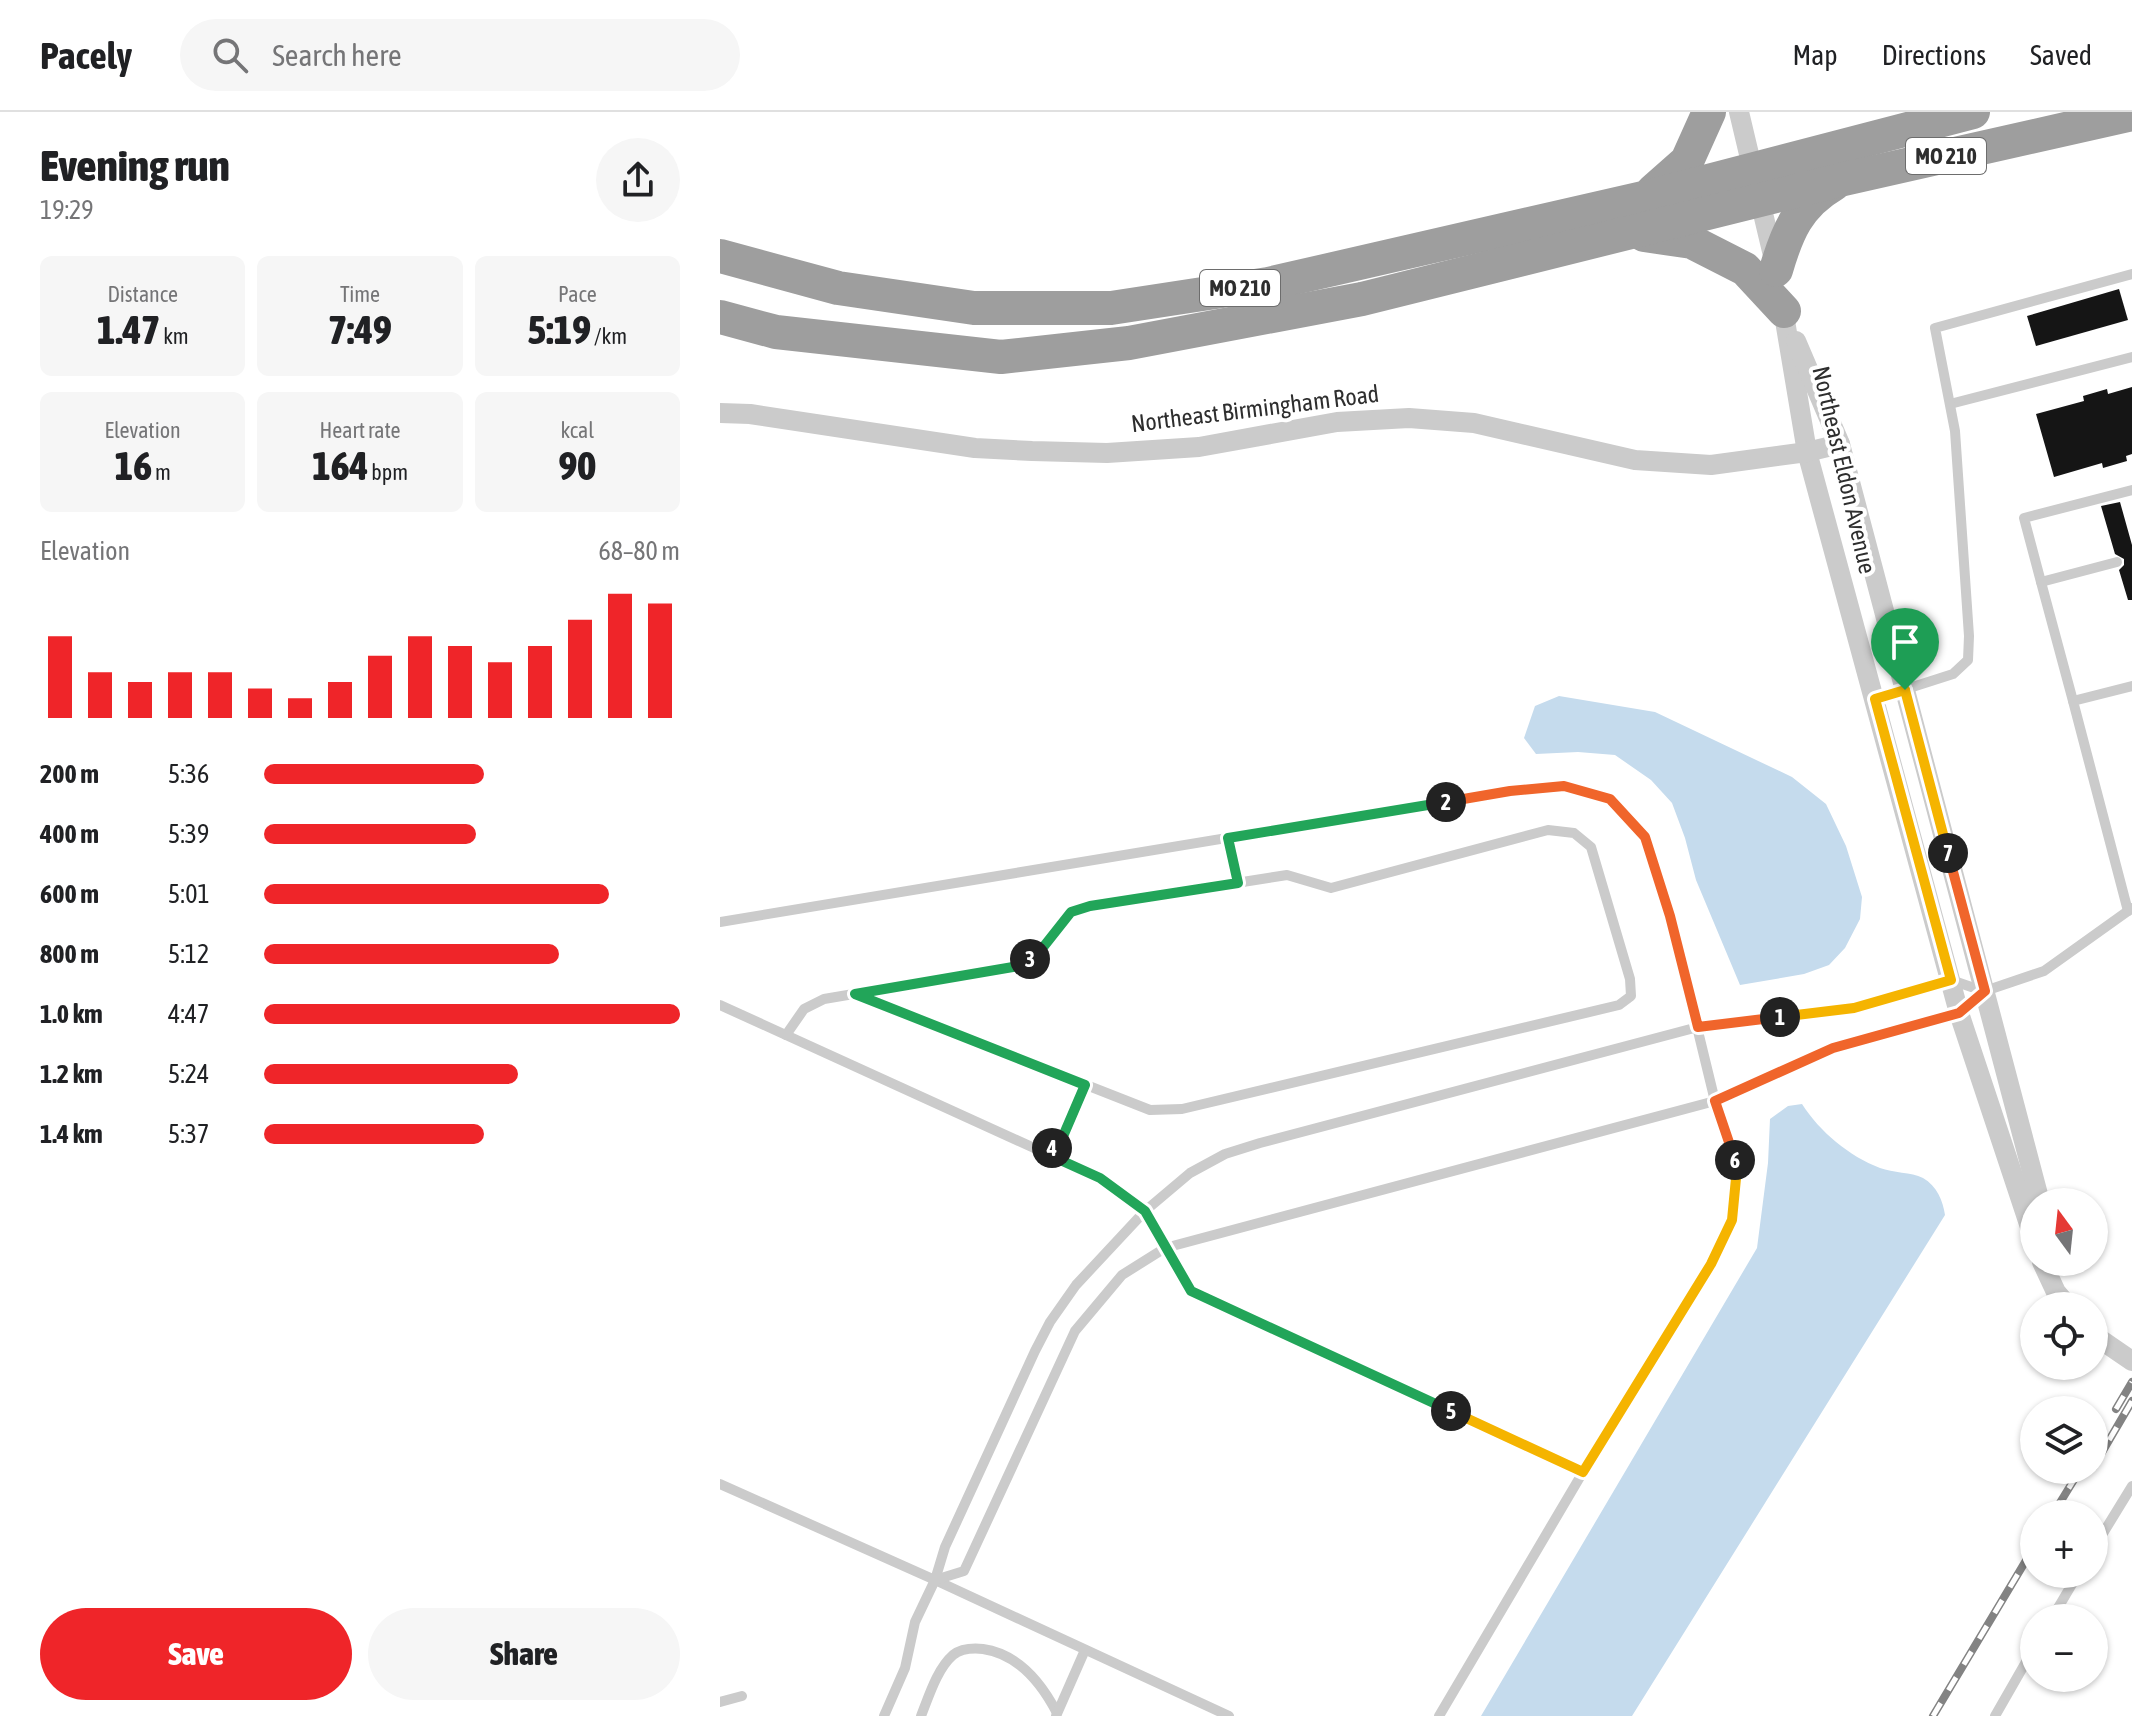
<!DOCTYPE html>
<html lang="en">
<head>
<meta charset="utf-8">
<style>
	:root { --surface:#fff; --page:#f6f6f6; --text:#202124; --muted:#757577; --line:#e0e0e0; --accent:#ef2529 }
	body { margin:0; font-family:"Asap Condensed",sans-serif; background:var(--page); color:var(--text); height:100vh; display:flex; flex-direction:column; font-size:30px; white-space:nowrap }
	* { box-sizing:border-box; margin:0 }
	p { font-size:26px; color:var(--muted) }
	.icon { flex:none; width:44px; height:44px; fill:none; stroke:currentColor; stroke-width:2; stroke-linecap:round; stroke-linejoin:round }
	.map { position:relative; flex:1; overflow:hidden }
	.drawer { display:flex; flex-direction:column; background:var(--surface); width:720px }
	.drawer>* { flex:none }
	.needle { width:52px; rotate:345deg }
	.buttons { position:absolute; left:1300px; top:1076px; display:grid; gap:16px }
	.buttons a { display:grid; place-items:center; width:88px; height:88px; border-radius:50%; background:var(--surface); box-shadow:0 2px 6px #0004; font-size:40px }
	.pin { position:absolute; display:grid; place-items:center; width:68px; height:68px; color:#fff; margin:-82px -34px; border-radius:50% 50% 50% 0; rotate:-45deg; box-shadow:0 0 8px #0007 }
	.pin .icon { rotate:45deg }
	.km { position:absolute; width:40px; height:40px; margin:-20px; border-radius:50%; background:#222; color:#fff; font-size:22px; line-height:40px; text-align:center }
	.round { display:grid; place-items:center; flex:none; width:84px; height:84px; border-radius:42px; background:var(--page) }
	.summary { display:flex; align-items:center; justify-content:space-between; height:136px; padding:0 40px }
	h1 { font-size:44px; font-weight:800; line-height:60px }
	.metrics { display:grid; grid-template-columns:repeat(3,1fr); gap:12px; height:136px; padding:8px 40px }
	.metrics div { display:grid; align-content:center; border-radius:12px; background:var(--page); text-align:center }
	.metrics b { font-size:40px; font-weight:800 }
	.metrics small { font-size:22px; font-weight:400 }
	.metrics p { font-size:22px }
	.chart { height:224px; padding:16px 40px }
	.chart p { display:flex; justify-content:space-between }
	.chart svg { width:100%; height:144px; margin-top:8px; stroke:var(--accent); stroke-width:6 }
	.action { display:flex; gap:16px; margin-top:auto; padding:16px 40px }
	.action a { flex:1; height:92px; border-radius:48px; background:var(--accent); color:#fff; font-size:32px; font-weight:800; line-height:92px; text-align:center }
	.action a+a { background:var(--page); color:var(--text) }
	ul { padding:0 40px; list-style:none; font-size:26px }
	li { display:grid; grid-template-columns:128px 96px 1fr; align-items:center; height:60px }
	li i { height:20px; border-radius:10px; background:var(--accent) }
	header { display:flex; align-items:center; gap:48px; box-sizing:border-box; height:112px; padding:0 40px; background:var(--surface); border-bottom:2px solid var(--line) }
	header strong { font-size:38px }
	nav { display:flex; gap:44px; margin-inline-start:auto; font-size:28px }
	.search { width:560px; height:72px; background:var(--page); display:flex; align-items:center; gap:20px; box-sizing:border-box; padding:0 28px; border-radius:44px; color:var(--muted); font-size:30px }
	main { display:flex; flex:1; min-height:0 }
	.map>svg:first-child { display:block }
	.water { fill:#c5dbed }
	.building { fill:#151515 }
	.lines { fill:none; stroke-linecap:round; stroke-linejoin:round }
	.service { stroke:#cbcbcb; stroke-width:10 }
	.minor { stroke:#cbcbcb; stroke-width:20 }
	.trunk { stroke:#9e9e9e; stroke-width:34 }
	.rail-casing { stroke:#838383; stroke-width:8 }
	.rail { stroke:#fff; stroke-width:5; stroke-dasharray:15; stroke-linecap:butt }
	.split-1-casing { stroke:#fff; stroke-width:16 }
	.split-2-casing { stroke:#fff; stroke-width:16 }
	.split-3-casing { stroke:#fff; stroke-width:16 }
	.split-4-casing { stroke:#fff; stroke-width:16 }
	.split-5-casing { stroke:#fff; stroke-width:16 }
	.split-6-casing { stroke:#fff; stroke-width:16 }
	.split-7-casing { stroke:#fff; stroke-width:16 }
	.split-8-casing { stroke:#fff; stroke-width:16 }
	.split-1 { stroke:#f5b400; stroke-width:10 }
	.split-2 { stroke:#f0652b; stroke-width:10 }
	.split-3 { stroke:#22a559; stroke-width:10 }
	.split-4 { stroke:#22a559; stroke-width:10 }
	.split-5 { stroke:#22a559; stroke-width:10 }
	.split-6 { stroke:#f5b400; stroke-width:10 }
	.split-7 { stroke:#f0652b; stroke-width:10 }
	.split-8 { stroke:#f5b400; stroke-width:10 }
	.labels { text-anchor:middle; stroke-width:8; stroke-linejoin:round; paint-order:stroke }
	.shield { fill:#fff; stroke:#6d6d6d; stroke-width:2 }
	.shield-label { font-size:22px; font-weight:bold; fill:#2e2e2e }
	.street-label { font-size:24px; fill:#2e2e2e; stroke:#fff }
</style>
</head>
<body>
<header>
<strong>Pacely</strong>
<div class="search"><svg class="icon" aria-label="search" viewBox="0 0 24 24"><circle cx="10" cy="10" r="6"/><path d="M15 15l6 6"/></svg>Search here</div>
<nav><a>Map</a><a>Directions</a><a>Saved</a></nav>
</header>
<main>
<section class="drawer">
<div class="summary"><div><h1>Evening run</h1><p>19:29</p></div><a class="round"><svg class="icon" aria-label="share" viewBox="0 0 24 24"><path d="M12 15V3M7 8l5-5 5 5M5 13v7h14v-7"/></svg></a></div>
<div class="metrics">
<div><p>Distance</p><b>1.47<small> km</small></b></div>
<div><p>Time</p><b>7:49</b></div>
<div><p>Pace</p><b>5:19<small> /km</small></b></div>
</div>
<div class="metrics">
<div><p>Elevation</p><b>16<small> m</small></b></div>
<div><p>Heart rate</p><b>164<small> bpm</small></b></div>
<div><p>kcal</p><b>90</b></div>
</div>
<div class="chart"><p><span>Elevation</span>68–80 m</p>
<svg viewBox="0 0 160 44" preserveAspectRatio="none"><path d="M5 44V19M15 44V30M25 44V33M35 44V30M45 44V30M55 44V35M65 44V38M75 44V33M85 44V25M95 44V19M105 44V22M115 44V27M125 44V22M135 44V14M145 44V6M155 44V9"/></svg>
</div>
<ul>
<li><b>200 m</b>5:36<i style="width:53%"></i></li>
<li><b>400 m</b>5:39<i style="width:51%"></i></li>
<li><b>600 m</b>5:01<i style="width:83%"></i></li>
<li><b>800 m</b>5:12<i style="width:71%"></i></li>
<li><b>1.0 km</b>4:47<i style="width:100%"></i></li>
<li><b>1.2 km</b>5:24<i style="width:61%"></i></li>
<li><b>1.4 km</b>5:37<i style="width:53%"></i></li>
</ul>
<div class="action"><a>Save</a><a>Share</a></div>
</section>
<div class="map">
<svg width="1412" height="1604" viewBox="0 0 1412 1604">
	<rect width="100%" height="100%" fill="#fff"/>
	<g class="water">
		<polygon points="839,584 935,600 1072,665 1106,692 1126,734 1142,785 1140,807 1125,836 1109,853 1084,862 1020,873 976,768 965,726 952,691 931,668 895,643 858,640 816,642 804,626 815,594"/>
		<path d="M1082,992C1100,1020 1129,1044 1160,1056C1173,1061 1191,1060 1203,1066C1217,1074 1223,1089 1225,1103L912,1604H761L1037,1136L1048,1051L1050,1007L1068,994Z"/>
	</g>
	<g class="building">
		<polygon points="1399,177 1408,208 1316,234 1307,204"/>
		<polygon points="1412,275 1412,342 1406,344 1407,349 1383,356 1382,351 1334,365 1316,302 1364,289 1363,284 1387,277 1388,282"/>
		<polygon points="1400,390 1412,433 1412,488 1408,488 1399,458 1404,453 1404,447 1395,442 1381,394"/>
	</g>
	<g class="lines">
		<g class="service">
			<polyline points="1230,292 1412,245"/>
			<polyline points="1321,470 1304,406 1412,378"/>
			<polyline points="1155,587 1233,562 1248,548 1249,524 1235,319 1215,216 1412,162"/>
			<polyline points="1353,589 1321,470 1397,450"/>
			<polyline points="508,726 518,771"/>
			<polyline points="1408,799 1353,589 1412,574"/>
			<polyline points="0,810 790,679 844,674 890,687 925,725 950,804 995,989 1017,1056 1012,1108 991,1152 863,1360 719,1604"/>
			<polyline points="0,893 380,1066 425,1099 471,1179 863,1360"/>
			<polyline points="66,923 84,897 104,887 299,854 317,843 351,800 370,794 567,763 611,776 828,718 854,721 871,735 910,867 911,884 899,893 462,997 430,998 135,882"/>
			<polyline points="327,1042 344,1022 365,973"/>
			<polyline points="0,1372 215,1468 509,1604"/>
			<polyline points="1374,1436 1412,1374"/>
			<polyline points="215,1468 244,1459 355,1219 402,1163 445,1136 995,989 1113,936 1239,901 1265,879 1324,859 1412,796"/>
			<polyline points="1332,1506 1358,1462"/>
			<polyline points="0,1590 22,1584"/>
			<polyline points="164,1604 185,1556 195,1510 215,1468 225,1435 315,1239 330,1210 356,1173 425,1099 470,1061 505,1042 540,1031 978,915 1134,896 1231,868 1263,879"/>
			<path d="M201,1604C209,1584 217,1557 233,1543C242,1536 253,1536 263,1537C298,1542 322,1572 337,1601"/>
			<polyline points="336,1604 365,1538"/>
			<polyline points="1275,1604 1314,1536"/>
		</g>
		<g class="minor">
			<polyline points="1019,0 1055,152"/>
			<polyline points="1062,191 1087,340 1239,901 1314,1127"/>
			<polyline points="1076,229 1120,332 1320,1090"/>
			<polyline points="0,301 30,302 255,336 312,339 387,341 479,335 617,310 689,306 754,311 915,348 991,353 1087,340 1120,332"/>
			<polyline points="1322,1150 1336,1180 1348,1194"/>
			<polyline points="1374,1223 1412,1249"/>
		</g>
		<g class="trunk">
			<polyline points="933,79 967,49 989,0"/>
			<polyline points="924,123 972,130 1025,157 1064,199"/>
			<polyline points="0,144 118,176 254,196 391,196 548,172 927,85 1253,0"/>
			<path d="M1056,158C1067,120 1078,93 1114,72"/>
			<polyline points="0,205 56,220 281,245 409,231 642,187 1124,67 1412,2"/>
		</g>
		<g class="rail-casing">
			<g id="rail">
				<polyline points="1396,1297 1412,1270"/>
				<polyline points="1374,1354 1412,1289"/>
				<polyline points="1333,1402 1360,1358"/>
				<polyline points="1213,1604 1314,1435"/>
			</g>
		</g>
		<use href="#rail" class="rail"/>
	</g>
	<g class="lines">
		<g class="split-1-casing">
			<polyline id="split-1" points="1060,905 1134,896 1231,868 1155,587 1185,578"/>
		</g>
		<g class="split-2-casing">
			<polyline id="split-2" points="726,690 790,679 844,674 890,687 925,725 950,804 978,915 1060,905"/>
		</g>
		<g class="split-3-casing">
			<polyline id="split-3" points="310,847 317,843 351,800 370,794 518,771 508,726 726,690"/>
		</g>
		<g class="split-4-casing">
			<polyline id="split-4" points="310,847 299,854 135,882 365,973 344,1022 332,1036"/>
		</g>
		<g class="split-5-casing">
			<polyline id="split-5" points="332,1036 327,1042 380,1066 425,1099 471,1179 731,1299"/>
		</g>
		<g class="split-6-casing">
			<polyline id="split-6" points="731,1299 863,1360 991,1152 1012,1108 1017,1056 1015,1048"/>
		</g>
		<g class="split-7-casing">
			<polyline id="split-7" points="1015,1048 995,989 1113,936 1239,901 1265,879 1228,741"/>
		</g>
		<g class="split-8-casing">
			<polyline id="split-8" points="1185,578 1228,741"/>
		</g>
		<use href="#split-1" class="split-1"/>
		<use href="#split-2" class="split-2"/>
		<use href="#split-3" class="split-3"/>
		<use href="#split-4" class="split-4"/>
		<use href="#split-5" class="split-5"/>
		<use href="#split-6" class="split-6"/>
		<use href="#split-7" class="split-7"/>
		<use href="#split-8" class="split-8"/>
	</g>
	<g class="labels">
		<g class="shield">
			<rect x="1186" y="26" width="80" height="36" rx="6"/>
			<rect x="480" y="158" width="80" height="36" rx="6"/>
		</g>
		<g class="shield-label">
			<text x="1226" y="52">MO 210</text>
			<text x="520" y="184">MO 210</text>
		</g>
		<g class="street-label">
			<text transform="translate(535 297) rotate(-7)" y="8">Northeast Birmingham Road</text>
			<text transform="translate(1124 358) rotate(77)" y="8">Northeast Eldon Avenue</text>
		</g>
	</g>
</svg>
<div class="buttons">
<a><svg class="needle" viewBox="-14 -14 28 28"><path d="M0-13l5 13h-10z" fill="#e53935"/><path d="M0 13l5-13h-10z" fill="#757577"/></svg></a>
<a><svg class="icon" aria-label="locate" viewBox="0 0 24 24"><circle cx="12" cy="12" r="6"/><path d="M12 2v4M12 18v4M2 12h4M18 12h4"/></svg></a>
<a><svg class="icon" aria-label="layers" viewBox="0 0 24 24"><path d="M12 4l9 5-9 5-9-5zM3 14l9 5 9-5"/></svg></a>
<a>+</a>
<a>−</a>
</div>
<div class="pin" style="left:1185px;top:578px;background:#1e9e55"><svg class="icon" aria-label="arrive" viewBox="0 0 24 24"><path d="M6 21V4h12l-3 4 3 4H6"/></svg></div>
<b class="km" style="left:1060px;top:905px">1</b>
<b class="km" style="left:726px;top:690px">2</b>
<b class="km" style="left:310px;top:847px">3</b>
<b class="km" style="left:332px;top:1036px">4</b>
<b class="km" style="left:731px;top:1299px">5</b>
<b class="km" style="left:1015px;top:1048px">6</b>
<b class="km" style="left:1228px;top:741px">7</b>
</div>
</main>
</body>
</html>
